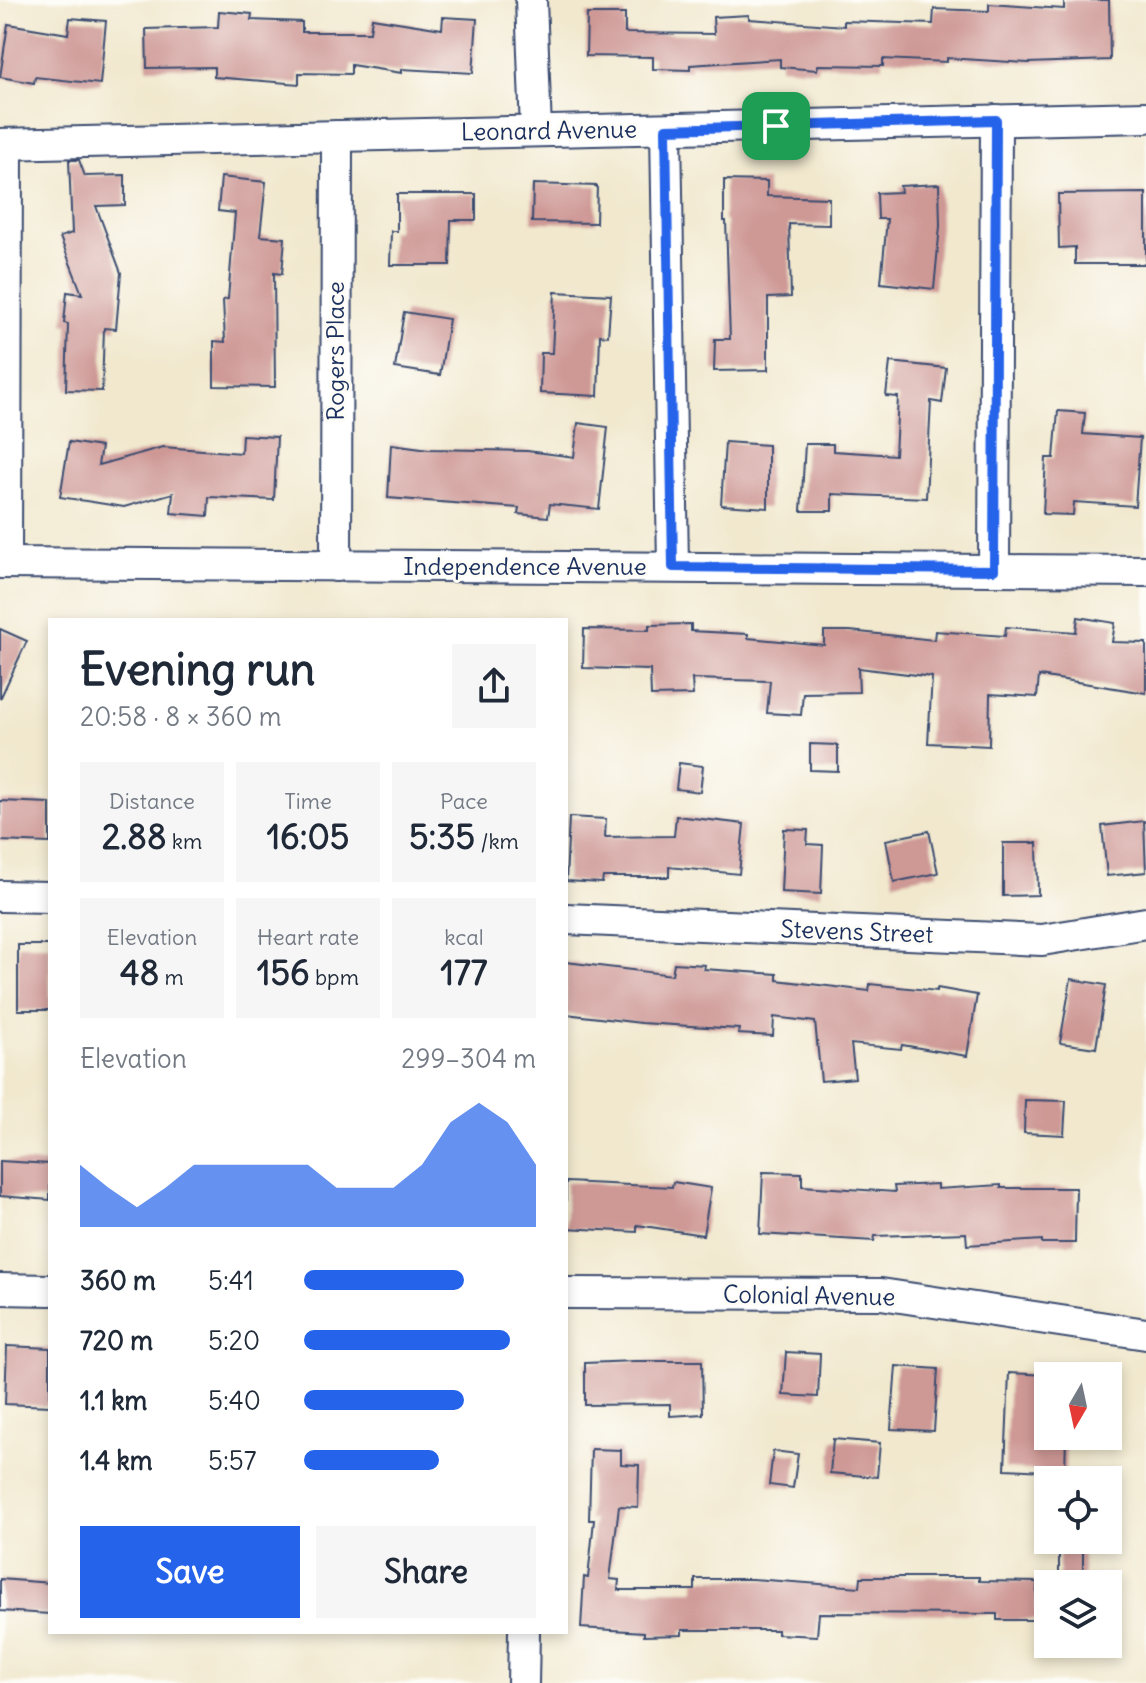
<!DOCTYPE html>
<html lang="en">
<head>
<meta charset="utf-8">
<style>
	:root { --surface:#fff; --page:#f6f6f7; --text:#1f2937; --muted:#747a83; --accent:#2563eb }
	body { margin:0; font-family:Delius,sans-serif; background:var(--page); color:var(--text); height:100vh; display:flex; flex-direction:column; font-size:30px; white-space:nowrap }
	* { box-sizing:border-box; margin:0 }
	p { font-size:26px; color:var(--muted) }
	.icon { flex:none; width:44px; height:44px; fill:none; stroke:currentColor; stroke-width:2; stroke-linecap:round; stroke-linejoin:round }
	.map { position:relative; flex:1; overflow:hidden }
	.details { position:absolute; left:48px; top:618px; width:520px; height:1016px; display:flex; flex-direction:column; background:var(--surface); border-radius:0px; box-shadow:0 4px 12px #0003 }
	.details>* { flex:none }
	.needle { width:52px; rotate:189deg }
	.tools { position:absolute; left:1034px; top:1362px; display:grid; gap:16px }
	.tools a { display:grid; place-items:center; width:88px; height:88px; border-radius:0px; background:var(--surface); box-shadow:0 4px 12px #0003; font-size:40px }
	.pin { position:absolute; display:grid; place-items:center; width:68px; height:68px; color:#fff; margin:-34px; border-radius:16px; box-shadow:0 4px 12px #0006 }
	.round { display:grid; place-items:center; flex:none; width:84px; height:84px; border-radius:0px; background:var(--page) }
	.headline { display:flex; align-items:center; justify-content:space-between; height:136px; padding:0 32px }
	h1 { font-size:44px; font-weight:700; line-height:60px }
	.stats { display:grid; grid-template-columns:repeat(3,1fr); gap:12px; height:136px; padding:8px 32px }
	.stats div { display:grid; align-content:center; border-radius:0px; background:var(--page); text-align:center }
	.stats b { font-size:34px; font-weight:700 }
	.stats small { font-size:22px; font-weight:400 }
	.stats p { font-size:22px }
	.chart { height:224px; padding:16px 32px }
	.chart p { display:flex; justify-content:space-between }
	.chart svg { width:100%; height:144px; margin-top:8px; fill:var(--accent); opacity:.7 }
	.action { display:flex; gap:16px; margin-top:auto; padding:16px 32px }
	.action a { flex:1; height:92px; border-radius:0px; background:var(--accent); color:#fff; font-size:32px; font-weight:700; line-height:92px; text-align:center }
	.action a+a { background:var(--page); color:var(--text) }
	ul { padding:0 32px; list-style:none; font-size:26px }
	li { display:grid; grid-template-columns:128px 96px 1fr; align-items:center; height:60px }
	li i { height:20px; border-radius:10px; background:var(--accent) }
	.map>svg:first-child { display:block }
	.building { fill:#ce9895 }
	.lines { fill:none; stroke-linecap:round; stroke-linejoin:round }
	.minor-casing { stroke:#3b4b6f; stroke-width:34 }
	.minor { stroke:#fff; stroke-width:30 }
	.route-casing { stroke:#fff; stroke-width:16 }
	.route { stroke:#2563eb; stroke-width:10 }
	.labels { text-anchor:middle; stroke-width:6; stroke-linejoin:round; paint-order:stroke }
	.street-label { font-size:24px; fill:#1b2f5e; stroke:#fdfcf7 }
</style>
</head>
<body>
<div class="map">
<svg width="1146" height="1683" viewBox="0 0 1146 1683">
	<rect width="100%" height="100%" fill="#fdfcf7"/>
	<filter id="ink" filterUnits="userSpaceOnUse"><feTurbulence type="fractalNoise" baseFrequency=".0125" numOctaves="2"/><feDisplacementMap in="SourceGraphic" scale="16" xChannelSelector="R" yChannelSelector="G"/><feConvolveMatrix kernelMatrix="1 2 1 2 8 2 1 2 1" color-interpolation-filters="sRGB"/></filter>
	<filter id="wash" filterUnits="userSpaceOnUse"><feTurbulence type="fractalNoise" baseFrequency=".006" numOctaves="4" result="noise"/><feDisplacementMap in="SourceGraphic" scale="32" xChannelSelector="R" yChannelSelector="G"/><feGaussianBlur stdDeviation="1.8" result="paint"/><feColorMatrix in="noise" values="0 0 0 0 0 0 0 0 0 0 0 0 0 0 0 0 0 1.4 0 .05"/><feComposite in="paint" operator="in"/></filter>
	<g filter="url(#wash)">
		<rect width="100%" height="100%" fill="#f1e8ce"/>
		<g id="blocks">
			<g class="building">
				<polygon points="1064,0 1109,0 1110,60 1028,63 947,58 947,62 883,59 883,66 818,65 817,70 780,67 780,59 690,65 690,70 653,69 653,57 586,56 587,14 625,14 625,33 714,34 713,17 749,15 749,19 844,26 844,21 933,24 934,9 989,11 989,4 1064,9"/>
				<polygon points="219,11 252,14 251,20 302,22 302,32 370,32 372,18 442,29 443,17 477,19 473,73 402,69 402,73 351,65 351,74 299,73 299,84 214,77 214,67 147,68 146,29 218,27"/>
				<polygon points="70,18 106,21 100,84 35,77 34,83 0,77 8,24 68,34"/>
				<polygon points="69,160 79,160 85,176 125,175 125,205 96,206 121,273 116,329 104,328 102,391 66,390 68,324 64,323 67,292 82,294 60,237 72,233"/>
				<polygon points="221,177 266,182 260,236 285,238 282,274 274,273 275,387 214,386 214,341 225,342 223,300 228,299 235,213 218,211"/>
				<polygon points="724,180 767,181 767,196 829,198 829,225 789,224 791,297 768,298 768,370 714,371 715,339 730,339 726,221 724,221"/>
				<polygon points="533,184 597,186 596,223 532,222"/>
				<polygon points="939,184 940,226 934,289 881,283 887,219 878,219 877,193 901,192 900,186"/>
				<polygon points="1146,193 1146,264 1075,264 1075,247 1059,248 1058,194"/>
				<polygon points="397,194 476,194 476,220 451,220 450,265 390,265 391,231 397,231"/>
				<polygon points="555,292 611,295 608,336 600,335 598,396 540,393 541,353 552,353"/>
				<polygon points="404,312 449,319 440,375 395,368"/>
				<polygon points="890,362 946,368 942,403 931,401 926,498 832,494 832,511 801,511 805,444 833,444 833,451 895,455 898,397 886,396"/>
				<polygon points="1058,411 1085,413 1083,434 1140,438 1135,506 1074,502 1073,515 1043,514 1046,458 1054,458"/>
				<polygon points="578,423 608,427 599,509 550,504 548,517 518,514 519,508 388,498 391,444 429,449 527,451 574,457"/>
				<polygon points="242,435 277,437 274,500 209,497 208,516 171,513 173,493 124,507 60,497 69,442 101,447 98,465 163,447 241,453"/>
				<polygon points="725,442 768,445 768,508 721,505"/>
				<polygon points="1078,617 1115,623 1112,642 1146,643 1146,693 1039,676 1037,697 990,694 989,746 928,743 932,677 858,668 859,692 803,693 801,715 767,713 770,681 692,679 693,695 651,696 650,670 583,668 584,629 649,630 649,625 691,624 691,631 748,634 748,638 824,645 824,631 850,631 934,640 935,631 1005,636 1006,627 1076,632"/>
				<polygon points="0,629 27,641 0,699"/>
				<polygon points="810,744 838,745 838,771 810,770"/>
				<polygon points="679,763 703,766 700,792 676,789"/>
				<polygon points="0,801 50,803 50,843 0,841"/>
				<polygon points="676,816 744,824 739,874 669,867 669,877 603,877 602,883 566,881 569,817 606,819 605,837 674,836"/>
				<polygon points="1144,821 1146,872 1107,876 1102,826"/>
				<polygon points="784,829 808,830 807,844 823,845 821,894 781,892"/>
				<polygon points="929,831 938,873 894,882 886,840"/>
				<polygon points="1003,843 1037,843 1038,895 1003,896"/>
				<rect x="18" y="945" width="32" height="65"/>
				<polygon points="566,962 672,975 674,963 705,965 704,969 777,974 777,980 869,991 870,984 937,991 937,988 977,995 967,1056 902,1045 901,1049 851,1044 855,1078 821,1081 815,1022 774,1017 773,1036 738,1034 739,1029 641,1023 566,1014"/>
				<polygon points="1071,979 1106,985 1096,1048 1060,1043"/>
				<polygon points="1025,1100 1066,1101 1064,1135 1024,1133"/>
				<polygon points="0,1161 50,1164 50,1200 0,1196"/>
				<polygon points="763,1172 802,1173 802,1186 895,1192 894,1186 937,1184 937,1189 1001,1185 1001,1188 1076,1188 1075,1243 1042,1243 1042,1240 967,1245 966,1233 875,1236 874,1241 760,1234"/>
				<polygon points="566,1182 672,1187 673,1182 711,1188 703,1235 637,1225 637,1232 566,1228"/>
				<polygon points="7,1346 50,1348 50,1406 5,1404"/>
				<polygon points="786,1352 820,1354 818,1397 783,1395"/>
				<polygon points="635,1361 702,1361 703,1414 670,1416 670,1404 585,1405 585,1363"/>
				<polygon points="896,1366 938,1369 934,1431 891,1429"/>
				<polygon points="1009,1373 1048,1375 1048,1436 1066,1436 1065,1472 1005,1469"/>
				<polygon points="833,1439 880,1443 877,1477 830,1473"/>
				<polygon points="591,1449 621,1450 621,1464 639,1465 638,1507 619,1506 610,1579 619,1580 618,1590 695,1590 695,1579 752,1579 860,1587 861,1577 979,1577 979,1581 1037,1582 1036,1620 997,1620 997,1614 819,1613 817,1636 777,1634 777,1630 682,1630 682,1635 644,1636 644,1632 581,1628 584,1577 588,1578 594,1520 589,1520"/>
				<polygon points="773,1451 798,1454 793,1488 769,1485"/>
				<rect x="1059" y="1540" width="24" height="44"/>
				<polygon points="0,1579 50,1583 50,1614 0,1611"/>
			</g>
		</g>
	</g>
	<g filter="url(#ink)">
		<use href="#blocks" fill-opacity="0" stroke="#3b4b6f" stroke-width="2"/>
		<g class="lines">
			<g class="minor-casing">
				<g id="minor">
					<polyline points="531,0 536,131"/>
					<polyline points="666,129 673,567"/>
					<polyline points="0,144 1146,117"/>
					<polyline points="0,563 1146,571"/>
					<polyline points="6,563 7,144"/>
					<polyline points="336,566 337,136"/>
					<polyline points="994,570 996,120"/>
					<polyline points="0,896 50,897"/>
					<polyline points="566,919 1042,940 1146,923"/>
					<polyline points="0,1289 50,1290"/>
					<polyline points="566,1293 881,1294 1146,1334"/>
					<polyline points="523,1683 524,1632"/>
				</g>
			</g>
			<use href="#minor" class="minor"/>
		</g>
	</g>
	<g class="lines" filter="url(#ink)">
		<g class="route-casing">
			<polygon id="route" points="996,120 994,570 673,567 666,129"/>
		</g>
		<use href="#route" class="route"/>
	</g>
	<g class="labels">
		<g class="street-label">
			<text transform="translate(549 131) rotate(-1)" y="8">Leonard Avenue</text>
			<text transform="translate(336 351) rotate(-90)" y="8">Rogers Place</text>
			<text x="525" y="575">Independence Avenue</text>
			<text transform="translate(857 932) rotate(2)" y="8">Stevens Street</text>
			<text transform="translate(809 1296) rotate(1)" y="8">Colonial Avenue</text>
		</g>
	</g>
</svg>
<div class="tools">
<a><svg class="needle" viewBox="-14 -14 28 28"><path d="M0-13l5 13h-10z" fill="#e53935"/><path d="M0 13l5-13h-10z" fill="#747a83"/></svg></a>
<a><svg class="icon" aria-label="locate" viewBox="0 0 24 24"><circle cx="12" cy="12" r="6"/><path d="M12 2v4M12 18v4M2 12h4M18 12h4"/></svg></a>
<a><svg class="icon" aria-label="layers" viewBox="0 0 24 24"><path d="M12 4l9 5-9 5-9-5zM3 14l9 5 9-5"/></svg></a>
</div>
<div class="pin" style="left:776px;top:126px;background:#1e9e55"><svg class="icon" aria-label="arrive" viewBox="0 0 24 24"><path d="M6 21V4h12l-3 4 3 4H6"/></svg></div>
<section class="details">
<div class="headline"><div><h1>Evening run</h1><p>20:58 · 8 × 360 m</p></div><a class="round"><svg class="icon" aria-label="share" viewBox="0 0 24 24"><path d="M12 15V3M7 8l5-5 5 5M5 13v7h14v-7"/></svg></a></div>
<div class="stats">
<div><p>Distance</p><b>2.88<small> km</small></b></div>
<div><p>Time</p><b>16:05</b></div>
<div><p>Pace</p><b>5:35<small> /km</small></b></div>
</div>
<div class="stats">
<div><p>Elevation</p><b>48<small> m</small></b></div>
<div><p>Heart rate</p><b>156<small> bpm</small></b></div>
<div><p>kcal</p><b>177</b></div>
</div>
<div class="chart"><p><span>Elevation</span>299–304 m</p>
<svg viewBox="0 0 160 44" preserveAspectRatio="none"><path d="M0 44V25L10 32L20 38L30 32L40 25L50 25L60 25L70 25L80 25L90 32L100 32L110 32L120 25L130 12L140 6L150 12L160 25V44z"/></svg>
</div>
<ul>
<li><b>360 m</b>5:41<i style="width:69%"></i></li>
<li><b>720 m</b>5:20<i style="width:89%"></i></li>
<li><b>1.1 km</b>5:40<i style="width:69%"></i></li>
<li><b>1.4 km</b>5:57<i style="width:58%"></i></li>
</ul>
<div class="action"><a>Save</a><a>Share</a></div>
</section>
</div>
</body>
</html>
